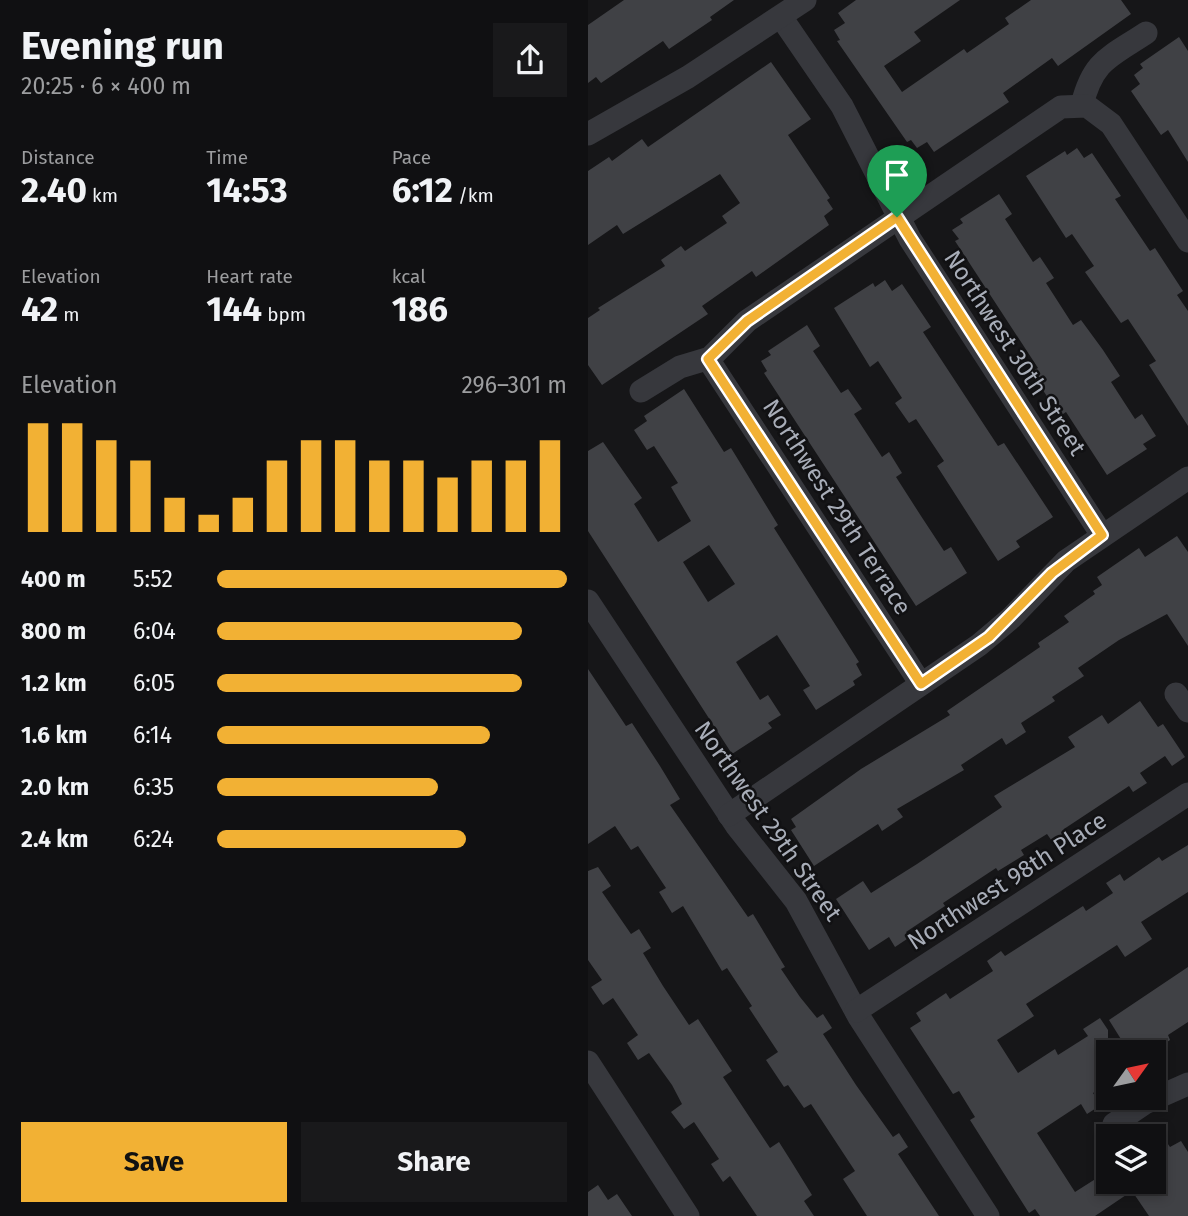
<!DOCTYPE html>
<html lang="en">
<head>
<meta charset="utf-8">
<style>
	:root { --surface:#101012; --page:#19191b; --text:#f1f3f6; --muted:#9c9d9f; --line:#303032; --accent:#f2b134 }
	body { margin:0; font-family:"Fira Sans",sans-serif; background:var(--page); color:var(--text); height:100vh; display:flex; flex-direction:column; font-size:26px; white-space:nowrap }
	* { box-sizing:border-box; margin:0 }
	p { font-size:23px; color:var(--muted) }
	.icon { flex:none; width:38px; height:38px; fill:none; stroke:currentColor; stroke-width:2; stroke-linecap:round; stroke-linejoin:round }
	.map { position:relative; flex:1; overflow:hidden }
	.sheet { display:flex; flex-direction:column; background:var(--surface); width:588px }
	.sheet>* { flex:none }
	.needle { width:46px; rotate:57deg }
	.tools { position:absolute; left:508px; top:1040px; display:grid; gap:14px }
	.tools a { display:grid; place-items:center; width:70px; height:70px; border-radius:0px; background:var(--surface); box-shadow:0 4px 10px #0003,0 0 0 2px var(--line); font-size:35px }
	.pin { position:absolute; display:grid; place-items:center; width:60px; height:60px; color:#fff; margin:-72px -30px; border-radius:50% 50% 50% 0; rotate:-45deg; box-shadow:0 0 7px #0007 }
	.pin .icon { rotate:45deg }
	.round { display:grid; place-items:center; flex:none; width:74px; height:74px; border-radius:0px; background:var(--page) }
	.headline { display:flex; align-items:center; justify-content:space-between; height:119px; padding:0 21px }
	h1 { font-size:38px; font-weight:700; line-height:52px }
	.stats { display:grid; grid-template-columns:repeat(3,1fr); gap:10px; height:119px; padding:7px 21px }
	.stats div { display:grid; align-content:center }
	.stats b { font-size:35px; font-weight:700 }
	.stats small { font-size:19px; font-weight:400 }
	.stats p { font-size:19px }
	.chart { height:196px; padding:14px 21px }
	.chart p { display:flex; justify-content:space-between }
	.chart svg { width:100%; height:126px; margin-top:7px; stroke:var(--accent); stroke-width:6 }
	.cta { display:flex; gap:14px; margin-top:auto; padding:14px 21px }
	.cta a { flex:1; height:80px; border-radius:0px; background:var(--accent); color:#111; font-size:28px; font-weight:700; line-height:80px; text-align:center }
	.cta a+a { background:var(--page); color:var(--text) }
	ul { padding:0 21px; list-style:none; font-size:23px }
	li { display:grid; grid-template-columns:112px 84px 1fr; align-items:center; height:52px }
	li i { height:18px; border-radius:9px; background:var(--accent) }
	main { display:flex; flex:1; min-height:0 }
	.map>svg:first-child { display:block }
	.building { fill:#404145; fill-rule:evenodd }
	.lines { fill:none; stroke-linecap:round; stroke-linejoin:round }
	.street { stroke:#37383d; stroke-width:23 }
	.route-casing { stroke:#fff; stroke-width:14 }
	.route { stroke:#f2b134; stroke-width:9 }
	.labels { text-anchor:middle; stroke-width:5; stroke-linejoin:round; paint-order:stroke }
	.street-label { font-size:24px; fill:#a8adb8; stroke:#111113 }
</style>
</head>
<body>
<main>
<section class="sheet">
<div class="headline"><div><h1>Evening run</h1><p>20:25 · 6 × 400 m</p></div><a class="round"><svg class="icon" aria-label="share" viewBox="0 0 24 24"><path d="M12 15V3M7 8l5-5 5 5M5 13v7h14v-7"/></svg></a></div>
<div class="stats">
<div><p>Distance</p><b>2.40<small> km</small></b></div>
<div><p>Time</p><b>14:53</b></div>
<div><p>Pace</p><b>6:12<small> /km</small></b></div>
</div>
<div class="stats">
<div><p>Elevation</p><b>42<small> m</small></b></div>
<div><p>Heart rate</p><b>144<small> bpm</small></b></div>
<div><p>kcal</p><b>186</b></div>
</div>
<div class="chart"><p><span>Elevation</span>296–301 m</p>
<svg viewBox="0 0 160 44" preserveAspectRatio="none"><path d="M5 44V6M15 44V6M25 44V12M35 44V19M45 44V32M55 44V38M65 44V32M75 44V19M85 44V12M95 44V12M105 44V19M115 44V19M125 44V25M135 44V19M145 44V19M155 44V12"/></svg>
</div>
<ul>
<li><b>400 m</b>5:52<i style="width:100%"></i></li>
<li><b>800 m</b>6:04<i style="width:87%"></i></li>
<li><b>1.2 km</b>6:05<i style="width:87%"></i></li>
<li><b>1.6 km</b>6:14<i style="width:78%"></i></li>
<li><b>2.0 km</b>6:35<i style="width:63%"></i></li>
<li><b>2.4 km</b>6:24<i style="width:71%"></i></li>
</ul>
<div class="cta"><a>Save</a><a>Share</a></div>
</section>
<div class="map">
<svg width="600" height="1216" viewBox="0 0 600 1216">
	<rect width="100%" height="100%" fill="#161618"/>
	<g class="building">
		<polygon points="36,0 146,0 122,17 124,20 81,49 75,41 13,83 8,77 0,83 0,25"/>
		<polygon points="268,0 372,0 326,32 333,41 296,66 314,92 376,49 379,53 421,24 417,18 443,0 533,0 543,14 470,66 464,58 415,93 421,102 346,152 339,142 329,148 323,140 319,142 249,41 252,40 246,30 257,23 250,13"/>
		<polygon points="591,37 600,51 600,162 580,130 573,135 543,91 552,84 546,75 555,68 552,64"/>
		<polygon points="183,62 223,119 200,135 242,198 239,200 245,209 236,216 241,225 168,277 164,271 114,306 120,314 14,385 0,365 0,318 12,310 10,308 77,266 73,260 93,246 97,251 139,223 134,216 152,203 132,174 35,234 29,225 0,245 0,171 21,157 24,161 54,139 60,147"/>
		<polygon points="489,148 496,158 504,153 533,196 527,199 562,251 567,248 595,291 589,295 600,311 600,426 561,365 568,361 540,319 533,323 497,272 506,266 484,234 478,238 438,176 477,151 479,155"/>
		<polygon points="411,194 424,214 417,219 445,262 452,257 466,278 458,283 485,325 493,320 515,350 532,376 523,382 547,419 554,414 568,436 555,444 559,449 519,475 478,412 472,416 464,404 443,372 450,368 367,241 371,239 364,230 375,223 372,219"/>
		<polygon points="297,280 304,291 314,284 343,327 335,332 410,446 416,443 465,517 428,541 432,547 410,561 349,466 356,461 328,419 321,423 307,403 314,398 290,361 282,367 246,308 285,283 287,287"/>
		<polygon points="219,325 232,346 225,351 253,393 260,389 274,409 266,414 294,457 301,452 314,473 308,477 333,516 356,551 363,547 379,573 328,606 176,373 179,371 173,361 183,355 180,351"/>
		<path d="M96,389L136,452L143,448L151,461L190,525L186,528L271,662L268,664L274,675L265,681L267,685L228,710L215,690L222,686L189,635L148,662L172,700L180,695L193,715L180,723L184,728L144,754L0,531V451L15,442L54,498L46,504L70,542L103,521L83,487L90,483L66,446L59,450L46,430L59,421L56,416ZM121,545L147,584L120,602L95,562Z"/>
		<polygon points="589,536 600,552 600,646 579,614 531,640 490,668 496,676 464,697 467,701 433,723 438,732 418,745 414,738 373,765 376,770 309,809 315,817 294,831 290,824 226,866 203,830 208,827 203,819 273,769 362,715 359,711 452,647 450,643 481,622 476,616 507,594 505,591 514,585 509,577 551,548 557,557"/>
		<polygon points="0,669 38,726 44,723 72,766 92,799 82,805 160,917 165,914 197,967 193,969 212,997 229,1018 235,1014 244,1028 235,1034 268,1085 305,1137 311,1133 320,1147 310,1154 351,1216 279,1216 255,1179 267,1171 223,1104 216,1108 200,1085 196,1087 178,1060 190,1052 161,1008 164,1006 139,968 134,971 95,906 84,913 71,892 78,888 50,846 43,850 27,826 0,844"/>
		<polygon points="552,701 570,727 575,724 597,757 584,766 577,756 552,773 559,783 545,792 541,786 476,829 479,835 466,844 459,834 433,850 436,855 410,871 408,868 355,903 357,906 318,932 322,937 307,947 301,937 281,950 248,899 275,881 283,893 329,864 414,807 406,796 487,747 480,737 514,715 520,724"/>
		<polygon points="600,845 600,892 553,922 564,939 537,957 529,945 438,1004 446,1016 409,1040 430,1073 467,1049 470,1055 500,1036 495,1029 512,1018 520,1030 520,1084 505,1093 513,1105 499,1114 493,1104 449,1133 487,1192 520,1171 520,1181 565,1181 565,1122 582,1147 593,1141 600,1152 600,1216 561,1216 544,1191 507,1216 452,1216 447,1209 441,1213 382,1120 387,1117 371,1091 365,1094 322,1028 333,1021 328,1013 358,993 362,999 405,971 399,961 413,951 417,956 495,906 498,911 525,893 518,883 532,874 536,881 571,857 574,861"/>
		<polygon points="10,867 23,886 14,892 43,934 51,929 63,948 55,953 75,986 101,1025 110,1019 144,1071 135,1077 182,1148 191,1142 203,1161 224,1195 216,1201 226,1216 169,1216 142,1176 135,1182 123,1164 131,1159 106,1122 96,1129 83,1112 94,1104 84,1085 61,1053 50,1060 39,1043 50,1035 25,998 15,1005 3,987 14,980 0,960 0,871"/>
		<polygon points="600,967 600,1022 580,1035 582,1040 564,1052 541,1052 521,1020"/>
		<polygon points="10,1185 20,1200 29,1194 44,1216 0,1216 0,1192"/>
	</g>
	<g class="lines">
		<g class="street">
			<polyline points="193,17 254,106 322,239 514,535"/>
			<path d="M494,105C505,60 522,57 558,33"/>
			<polyline points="0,134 100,77 217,0"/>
			<polyline points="120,359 333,684"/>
			<polyline points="53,391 92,367 122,358 159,321 473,107 499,106 523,124 600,241"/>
			<polyline points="0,601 148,825 208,901 271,1017 400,1216"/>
			<polyline points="588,694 600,711"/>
			<polyline points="141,815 391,645 423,618 478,561 600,478"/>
			<polyline points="268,1011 600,794"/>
			<polyline points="0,1062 100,1216"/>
			<polyline points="526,1124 557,1103 600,1084"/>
		</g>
	</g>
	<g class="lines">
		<g class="route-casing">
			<polygon id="route" points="309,217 514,535 464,573 401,637 333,684 120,359 159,321"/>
		</g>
		<use href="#route" class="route"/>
	</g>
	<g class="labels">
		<g class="street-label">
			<text transform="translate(427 353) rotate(57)" y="8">Northwest 30th Street</text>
			<text transform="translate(249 507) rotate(57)" y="8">Northwest 29th Terrace</text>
			<text transform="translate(180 821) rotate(55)" y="8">Northwest 29th Street</text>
			<text transform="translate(419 881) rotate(-33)" y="8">Northwest 98th Place</text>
		</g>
	</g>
</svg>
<div class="tools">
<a><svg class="needle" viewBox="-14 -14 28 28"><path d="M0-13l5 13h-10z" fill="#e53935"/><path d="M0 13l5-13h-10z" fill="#9c9d9f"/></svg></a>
<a><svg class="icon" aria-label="layers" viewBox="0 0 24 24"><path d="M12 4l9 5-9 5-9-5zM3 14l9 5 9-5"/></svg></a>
</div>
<div class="pin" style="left:309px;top:217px;background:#1e9e55"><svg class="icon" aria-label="arrive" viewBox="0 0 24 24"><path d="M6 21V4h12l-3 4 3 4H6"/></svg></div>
</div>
</main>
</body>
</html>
